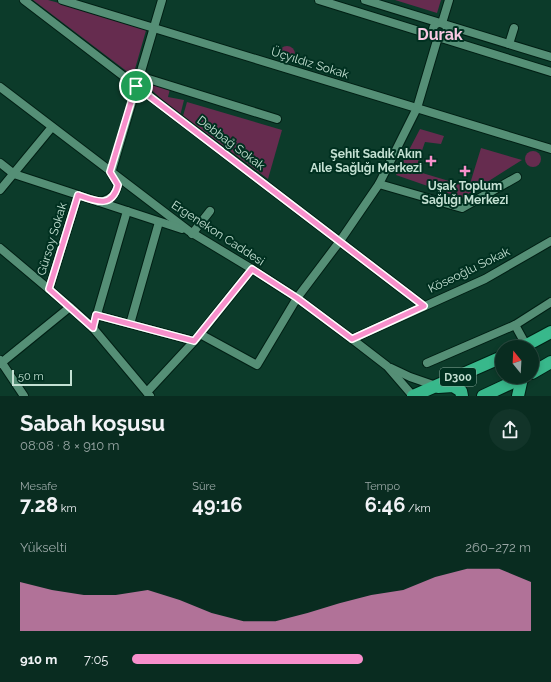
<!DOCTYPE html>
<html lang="tr">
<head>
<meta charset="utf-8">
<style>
	:root { --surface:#092c20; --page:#123429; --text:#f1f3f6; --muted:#99a7a5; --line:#29483e; --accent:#f890cc }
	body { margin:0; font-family:Raleway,sans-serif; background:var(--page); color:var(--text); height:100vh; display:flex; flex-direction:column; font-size:15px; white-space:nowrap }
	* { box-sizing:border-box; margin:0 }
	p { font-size:13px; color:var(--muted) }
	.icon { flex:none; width:22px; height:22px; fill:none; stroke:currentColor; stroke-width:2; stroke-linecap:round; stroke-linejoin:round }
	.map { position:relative; height:396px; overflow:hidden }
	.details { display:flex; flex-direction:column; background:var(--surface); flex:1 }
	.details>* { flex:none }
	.needle { width:26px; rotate:342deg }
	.buttons { position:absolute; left:495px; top:340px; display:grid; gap:8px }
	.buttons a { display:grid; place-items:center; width:44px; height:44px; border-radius:50%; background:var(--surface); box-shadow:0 2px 6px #0003,0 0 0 1px var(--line); font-size:20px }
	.scale { position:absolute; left:12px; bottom:10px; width:60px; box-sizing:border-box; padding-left:4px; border:2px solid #c4e1d3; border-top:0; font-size:11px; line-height:14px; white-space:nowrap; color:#c4e1d3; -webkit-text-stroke:3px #003020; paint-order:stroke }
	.pin { position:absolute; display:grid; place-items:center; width:34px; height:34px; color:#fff; margin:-17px; border:2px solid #fff; border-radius:50%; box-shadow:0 1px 4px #0007 }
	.round { display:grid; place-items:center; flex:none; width:42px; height:42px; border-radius:21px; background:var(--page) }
	.summary { display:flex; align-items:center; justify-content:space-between; height:68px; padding:0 20px }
	h1 { font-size:22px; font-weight:700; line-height:30px }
	.figures { display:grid; grid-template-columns:repeat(3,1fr); gap:6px; height:68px; padding:4px 20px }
	.figures div { display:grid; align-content:center }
	.figures b { font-size:20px; font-weight:700 }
	.figures small { font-size:11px; font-weight:400 }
	.figures p { font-size:11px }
	.chart { height:112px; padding:8px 20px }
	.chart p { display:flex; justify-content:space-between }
	.chart svg { width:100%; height:72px; margin-top:4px; fill:var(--accent); opacity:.7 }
	ul { padding:0 20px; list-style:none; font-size:13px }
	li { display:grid; grid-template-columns:64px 48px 1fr; align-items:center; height:30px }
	li i { height:10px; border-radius:5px; background:var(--accent) }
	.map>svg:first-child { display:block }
	.green { fill:#662c4f }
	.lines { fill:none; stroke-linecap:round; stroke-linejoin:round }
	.minor-casing { stroke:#011f14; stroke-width:10 }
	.highway-casing { stroke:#011f14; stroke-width:14 }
	.minor { stroke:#558f76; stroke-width:8 }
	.highway { stroke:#38b88b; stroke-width:12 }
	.route-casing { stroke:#fff; stroke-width:8 }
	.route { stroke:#f890cc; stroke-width:5 }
	.poi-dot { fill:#f890cc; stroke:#003020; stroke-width:1.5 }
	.labels { text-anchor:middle; stroke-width:4; stroke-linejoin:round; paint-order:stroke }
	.shield { fill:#003020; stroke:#89ac9d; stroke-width:1 }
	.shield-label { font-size:11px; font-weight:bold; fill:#c4e1d3 }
	.street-label { font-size:12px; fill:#c4e1d3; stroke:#003020 }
	.poi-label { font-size:12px; font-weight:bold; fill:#c4e1d3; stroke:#003020; text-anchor:end }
	.district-label { font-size:16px; font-weight:bold; fill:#f8cae3; stroke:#003020 }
</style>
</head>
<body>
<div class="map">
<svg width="551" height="396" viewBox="0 0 551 396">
	<rect width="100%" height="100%" fill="#0c3b2a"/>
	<g class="green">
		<polygon points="33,0 48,0 147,27 133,76"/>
		<polygon points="395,0 441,0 437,13"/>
		<circle cx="287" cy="54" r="8"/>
		<polygon points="145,82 170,89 168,97 184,100 180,116 144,83"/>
		<polygon points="187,102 282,130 268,179 183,116"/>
		<polygon points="420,129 444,136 441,144 425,142 418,162 421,164 419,172 469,187 481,148 522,160 462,198 396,175"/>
		<circle cx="533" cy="159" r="8"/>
	</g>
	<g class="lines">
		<g class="minor-casing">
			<g id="minor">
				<polyline points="24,0 424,306"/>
				<polyline points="62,0 551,149"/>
				<polyline points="319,0 551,72"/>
				<polyline points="365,0 551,57"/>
				<circle cx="440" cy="30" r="7"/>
				<polyline points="442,23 449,0"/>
				<polyline points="509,44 514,28"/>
				<polyline points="139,76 277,119"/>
				<polyline points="0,87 189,231 252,269 297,298 352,339 387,366 413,396"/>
				<polyline points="0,163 14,174 182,229"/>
				<polyline points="379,184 462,208 517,177"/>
				<polyline points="0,190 52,127"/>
				<path d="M99,202C110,200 115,196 118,185L111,173L162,0"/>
				<polyline points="192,234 210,211"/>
				<polyline points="0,248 70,307 93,328 150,396"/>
				<polyline points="252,269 200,334 257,365 297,298 340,241 379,184 417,108 438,37"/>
				<polyline points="49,289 78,195"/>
				<polyline points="96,315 194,341"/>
				<polyline points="130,324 159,222"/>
				<polyline points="515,325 526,345"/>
				<polyline points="93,328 127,211"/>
				<polyline points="352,339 485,279 551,241"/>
				<polyline points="0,360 24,396"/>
				<polyline points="427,363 515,325 551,302"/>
				<polyline points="0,364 70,307"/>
				<polyline points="391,368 410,377 436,386"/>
				<polyline points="147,392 197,338"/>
			</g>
		</g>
		<g class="highway-casing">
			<g id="highway">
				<polyline points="523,347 551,332"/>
				<polyline points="532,373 551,362"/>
				<polyline points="438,387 453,386 461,391 462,396"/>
				<polyline points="413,396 502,357"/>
				<polyline points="483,396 524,377"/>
				<polyline points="518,396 522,378"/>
			</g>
		</g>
		<use href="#minor" class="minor"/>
		<use href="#highway" class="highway"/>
	</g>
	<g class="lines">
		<g class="route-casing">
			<path id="route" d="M136,86L424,306L352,339L297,298L252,269L194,341L96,315L93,328L49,289L78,195C95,201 112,209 118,185L110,172Z"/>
		</g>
		<use href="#route" class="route"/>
	</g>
	<g class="poi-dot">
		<path d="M429 155h4v4h4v4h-4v4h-4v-4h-4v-4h4z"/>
		<path d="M463 165h4v4h4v4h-4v4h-4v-4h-4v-4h4z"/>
	</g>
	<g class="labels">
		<rect class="shield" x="440" y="368" width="36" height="18" rx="3"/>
		<g class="shield-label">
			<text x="458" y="381">D300</text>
		</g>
		<g class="street-label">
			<text transform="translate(310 63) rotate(17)" y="4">Üçyıldız Sokak</text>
			<text transform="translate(231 143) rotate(37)" y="4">Debbağ Sokak</text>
			<text transform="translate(218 233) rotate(33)" y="4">Ergenekon Caddesi</text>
			<text transform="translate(52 239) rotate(-73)" y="4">Gürsoy Sokak</text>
			<text transform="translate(469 270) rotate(-26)" y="4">Köseoğlu Sokak</text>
		</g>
		<g class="poi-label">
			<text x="422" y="158">Şehit Sadık Akın<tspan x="422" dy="14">Aile Sağlığı Merkezi</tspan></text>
			<text x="465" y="190" text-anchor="middle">Uşak Toplum<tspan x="465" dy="14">Sağlığı Merkezi</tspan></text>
		</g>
		<g class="district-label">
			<text x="440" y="40">Durak</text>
		</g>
	</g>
</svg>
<div class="buttons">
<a><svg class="needle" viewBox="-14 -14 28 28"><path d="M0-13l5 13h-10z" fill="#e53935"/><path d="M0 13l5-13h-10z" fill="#99a7a5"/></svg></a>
</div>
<div class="scale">50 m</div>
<div class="pin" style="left:136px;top:86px;background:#1e9e55"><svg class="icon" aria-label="arrive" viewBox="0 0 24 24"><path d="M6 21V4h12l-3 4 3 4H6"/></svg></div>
</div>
<section class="details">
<div class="summary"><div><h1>Sabah koşusu</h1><p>08:08 · 8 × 910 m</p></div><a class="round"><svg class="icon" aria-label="share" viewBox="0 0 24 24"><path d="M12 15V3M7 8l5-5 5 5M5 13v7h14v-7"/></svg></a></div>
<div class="figures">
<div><p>Mesafe</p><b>7.28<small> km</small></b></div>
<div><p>Süre</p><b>49:16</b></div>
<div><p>Tempo</p><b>6:46<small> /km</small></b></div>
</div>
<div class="chart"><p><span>Yükselti</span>260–272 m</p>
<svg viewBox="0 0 160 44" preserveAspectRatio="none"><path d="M0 44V14L10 19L20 22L30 22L40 19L50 25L60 33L70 38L80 38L90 33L100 27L110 22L120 19L130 11L140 6L150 6L160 14V44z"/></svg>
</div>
<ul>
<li><b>910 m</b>7:05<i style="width:58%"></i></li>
</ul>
</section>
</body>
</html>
